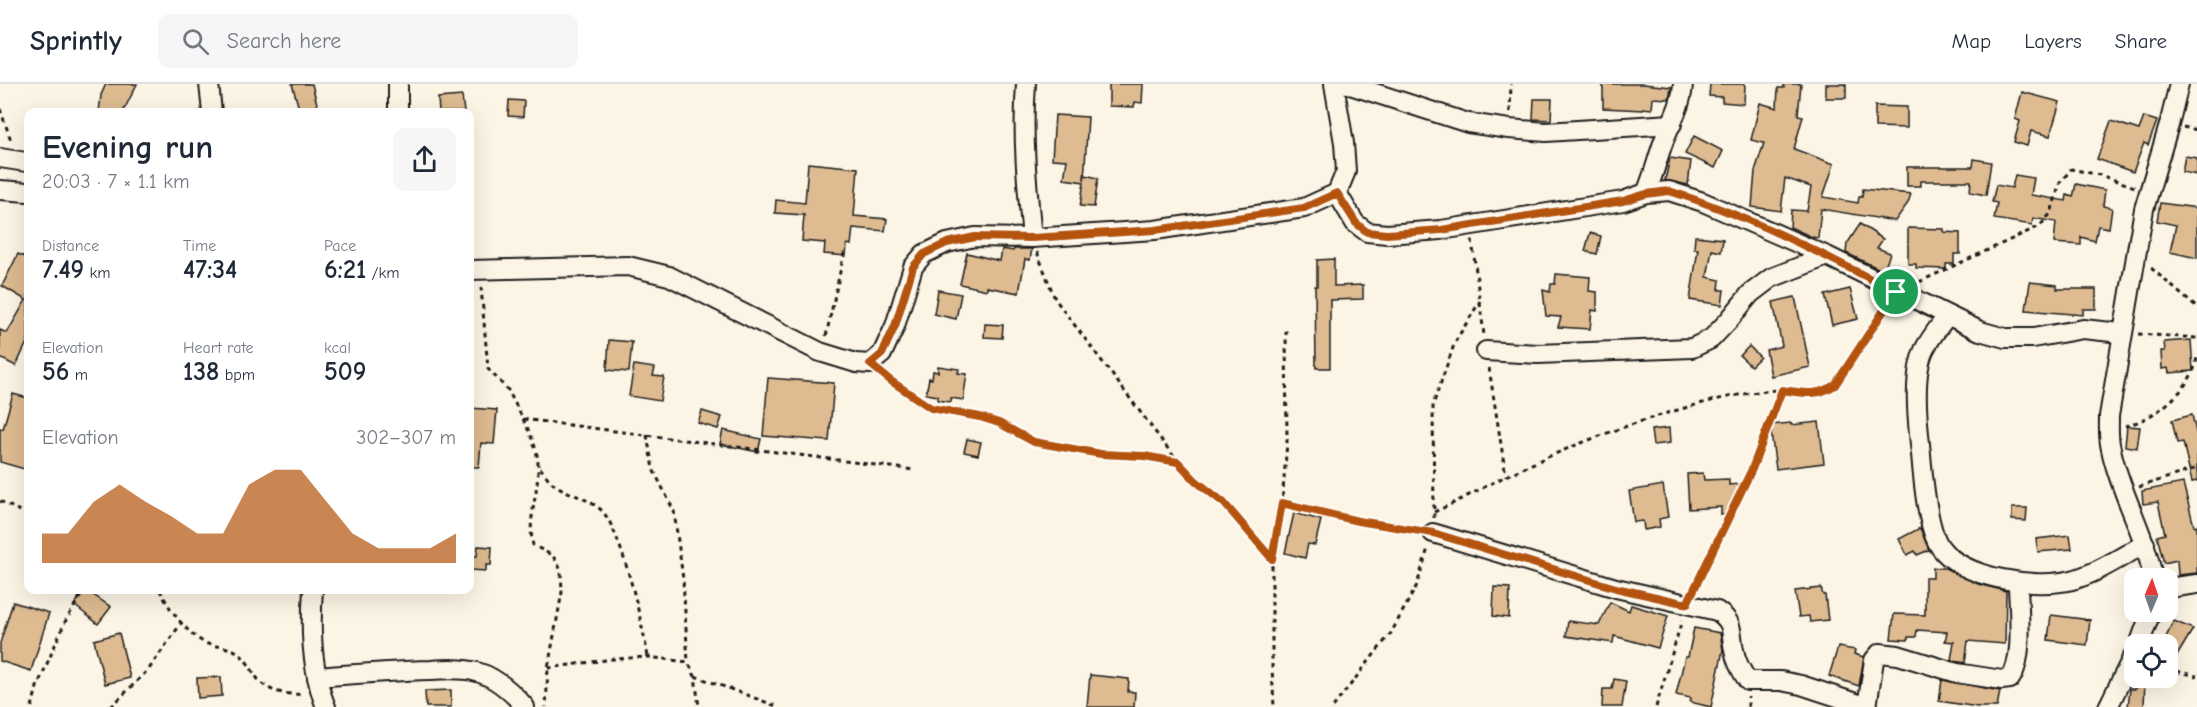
<!DOCTYPE html>
<html lang="en">
<head>
<meta charset="utf-8">
<style>
	:root { --surface:#fff; --page:#f6f6f7; --text:#1f2937; --muted:#747a83; --line:#e0e1e3; --accent:#b45309 }
	body { margin:0; font-family:"Comic Neue",sans-serif; background:var(--page); color:var(--text); height:100vh; display:flex; flex-direction:column; font-size:22px; white-space:nowrap }
	* { box-sizing:border-box; margin:0 }
	p { font-size:20px; color:var(--muted) }
	.icon { flex:none; width:33px; height:33px; fill:none; stroke:currentColor; stroke-width:2; stroke-linecap:round; stroke-linejoin:round }
	.map { position:relative; flex:1; overflow:hidden }
	.panel { position:absolute; left:24px; top:24px; width:450px; height:486px; display:flex; flex-direction:column; background:var(--surface); border-radius:12px; box-shadow:0 6px 24px #0002 }
	.panel>* { flex:none }
	.needle { width:39px; rotate:2deg }
	.controls { position:absolute; left:2124px; top:484px; display:grid; gap:12px }
	.controls a { display:grid; place-items:center; width:54px; height:54px; border-radius:12px; background:var(--surface); box-shadow:0 6px 24px #0002; font-size:30px }
	.pin { position:absolute; display:grid; place-items:center; width:51px; height:51px; color:#fff; margin:-26px; border:3px solid #fff; border-radius:50%; box-shadow:0 2px 6px #0007 }
	.round { display:grid; place-items:center; flex:none; width:63px; height:63px; border-radius:12px; background:var(--page) }
	.overview { display:flex; align-items:center; justify-content:space-between; height:102px; padding:0 18px }
	h1 { font-size:33px; font-weight:700; line-height:45px }
	.metrics { display:grid; grid-template-columns:repeat(3,1fr); gap:9px; height:102px; padding:6px 18px }
	.metrics div { display:grid; align-content:center }
	.metrics b { font-size:26px; font-weight:700 }
	.metrics small { font-size:16px; font-weight:400 }
	.metrics p { font-size:16px }
	.chart { height:168px; padding:12px 18px }
	.chart p { display:flex; justify-content:space-between }
	.chart svg { width:100%; height:108px; margin-top:6px; fill:var(--accent); opacity:.7 }
	header { display:flex; align-items:center; gap:36px; box-sizing:border-box; height:84px; padding:0 30px; background:var(--surface); border-bottom:2px solid var(--line) }
	header strong { font-size:28px }
	nav { display:flex; gap:33px; margin-inline-start:auto; font-size:21px }
	.search { width:420px; height:54px; background:var(--page); display:flex; align-items:center; gap:15px; box-sizing:border-box; padding:0 21px; border-radius:12px; color:var(--muted); font-size:22px }
	.map>svg:first-child { display:block }
	.building { fill:#debb90; stroke:#1c1c1c; stroke-width:1.5 }
	.lines { fill:none; stroke-linecap:round; stroke-linejoin:round }
	.street-casing { stroke:#1c1c1c; stroke-width:22 }
	.path { stroke:#1c1c1c; stroke-width:3; stroke-dasharray:4.5 4.5; stroke-linecap:butt }
	.street { stroke:#fcf5e5; stroke-width:18 }
	.route-casing { stroke:#fff; stroke-width:12 }
	.route { stroke:#b45309; stroke-width:8 }
</style>
</head>
<body>
<header>
<strong>Sprintly</strong>
<div class="search"><svg class="icon" aria-label="search" viewBox="0 0 24 24"><circle cx="10" cy="10" r="6"/><path d="M15 15l6 6"/></svg>Search here</div>
<nav><a>Map</a><a>Layers</a><a>Share</a></nav>
</header>
<div class="map">
<svg width="2197" height="623" viewBox="0 0 2197 623">
	<rect width="100%" height="100%" fill="#fcf5e5"/>
	<filter id="ink" filterUnits="userSpaceOnUse"><feTurbulence type="fractalNoise" baseFrequency=".0167" numOctaves="2"/><feDisplacementMap in="SourceGraphic" scale="12" xChannelSelector="R" yChannelSelector="G"/><feConvolveMatrix kernelMatrix="1 2 1 2 8 2 1 2 1" color-interpolation-filters="sRGB"/></filter>
	<g filter="url(#ink)">
		<g class="building">
			<polygon points="106,0 137,0 123,28 99,28 101,11"/>
			<polygon points="292,0 312,0 319,28 300,28"/>
			<polygon points="1109,0 1143,0 1142,19 1135,18 1134,23 1109,22"/>
			<polygon points="1603,0 1643,0 1671,3 1669,15 1653,14 1652,25 1643,24 1643,26 1603,24"/>
			<polygon points="1710,0 1745,0 1744,20 1722,18 1722,13 1709,12"/>
			<polygon points="1784,0 1801,0 1798,31 1803,32 1794,65 1834,80 1823,113 1858,119 1859,113 1862,113 1863,105 1911,110 1908,119 1895,137 1821,125 1818,154 1812,153 1790,143 1791,126 1807,127 1811,103 1785,94 1781,127 1752,123 1755,87 1764,59 1751,56 1760,19 1777,24 1778,4 1784,4"/>
			<rect x="1826" y="0" width="20" height="14"/>
			<polygon points="2022,8 2060,18 2050,52 2031,47 2027,62 2014,58 2020,37 2015,35"/>
			<polygon points="462,12 464,28 439,28 438,14"/>
			<polygon points="1534,15 1552,15 1551,36 1533,35"/>
			<polygon points="509,16 524,17 523,33 508,32"/>
			<polygon points="1875,22 1907,23 1907,44 1875,43"/>
			<polygon points="1055,31 1088,33 1084,96 1085,91 1098,94 1094,123 1080,122 1084,98 1064,95 1067,76 1052,75"/>
			<polygon points="2144,33 2157,37 2148,61 2144,59 2133,88 2097,75 2111,37 2139,46"/>
			<polygon points="1694,52 1723,67 1715,84 1685,70"/>
			<polygon points="2185,72 2197,74 2197,91 2182,88"/>
			<polygon points="1670,74 1691,77 1688,101 1665,96"/>
			<polygon points="1974,75 1991,78 1986,111 1970,108 1971,97 1921,97 1921,102 1907,102 1907,83 1973,83"/>
			<polygon points="808,79 858,84 854,132 887,135 885,147 853,144 851,161 847,160 846,172 824,170 825,159 802,157 804,131 775,129 776,116 805,119"/>
			<polygon points="2015,91 2034,94 2031,111 2066,117 2067,111 2073,113 2076,100 2105,106 2103,122 2112,124 2109,144 2098,142 2095,157 2081,153 2081,161 2054,159 2056,138 2033,134 2032,141 1994,135 1997,119 1992,118 1996,101 2012,104"/>
			<polygon points="2160,119 2197,124 2197,174 2170,168 2176,141 2157,137"/>
			<polygon points="1860,140 1883,155 1877,164 1890,169 1884,187 1846,169 1847,160"/>
			<polygon points="1908,144 1944,145 1944,148 1960,149 1960,170 1954,170 1954,180 1946,180 1946,185 1916,184 1916,180 1908,180"/>
			<polygon points="1590,149 1601,152 1597,170 1585,167"/>
			<polygon points="1695,152 1723,155 1721,168 1712,166 1707,193 1720,196 1719,206 1724,206 1722,221 1690,216 1698,165 1694,165"/>
			<polygon points="1002,165 1013,167 1014,165 1032,165 1030,176 1025,175 1019,209 987,203 987,206 960,200 967,169 1000,177"/>
			<polygon points="18,170 28,174 28,256 16,282 0,274 0,246 7,249 26,216 2,202"/>
			<polygon points="1334,175 1334,202 1363,201 1363,215 1330,216 1330,284 1316,284 1315,202 1317,202 1317,176"/>
			<polygon points="1556,190 1590,193 1589,207 1597,208 1597,227 1592,226 1590,245 1558,243 1561,233 1546,232 1543,206 1550,208 1551,200 1555,200"/>
			<polygon points="2030,198 2057,201 2057,205 2096,205 2096,225 2083,225 2083,231 2026,226"/>
			<polygon points="1850,205 1858,235 1832,241 1825,211"/>
			<polygon points="938,206 961,210 956,235 934,230"/>
			<polygon points="1795,213 1810,283 1771,292 1766,266 1782,262 1773,218"/>
			<polygon points="985,240 1003,241 1002,254 984,253"/>
			<polygon points="609,256 632,258 629,288 607,286"/>
			<polygon points="2191,256 2193,287 2169,289 2168,284 2162,285 2161,267 2165,267 2164,258"/>
			<polygon points="1749,262 1760,273 1751,282 1740,272"/>
			<polygon points="634,281 655,284 653,292 664,293 660,317 629,312"/>
			<polygon points="938,282 959,285 958,289 967,290 963,316 951,314 951,318 938,316 938,312 926,310 929,294 932,295 933,287 938,288"/>
			<polygon points="768,294 834,299 829,357 763,352"/>
			<polygon points="13,310 28,314 28,386 0,378 0,344 3,345"/>
			<polygon points="470,324 497,326 494,360 481,359 479,383 470,383"/>
			<polygon points="702,327 722,333 718,345 698,339"/>
			<polygon points="2192,331 2197,352 2197,397 2192,398 2183,358 2177,359 2172,336"/>
			<polygon points="1819,338 1824,379 1776,385 1770,341 1791,339 1791,341"/>
			<polygon points="2127,342 2140,343 2137,364 2125,362"/>
			<polygon points="1669,344 1670,359 1653,361 1651,346"/>
			<polygon points="723,346 761,355 758,368 720,360"/>
			<polygon points="967,355 981,358 978,371 964,368"/>
			<polygon points="1703,389 1704,396 1729,395 1729,401 1739,400 1740,416 1733,417 1733,430 1721,431 1721,423 1689,425 1687,390"/>
			<polygon points="2183,399 2194,442 2197,441 2197,489 2178,491 2177,476 2164,479 2157,452 2165,450 2158,418 2143,420 2142,407"/>
			<polygon points="1663,401 1668,433 1659,435 1660,443 1644,446 1643,437 1634,438 1629,407"/>
			<polygon points="2012,424 2027,424 2026,437 2012,436"/>
			<polygon points="1294,429 1321,436 1315,461 1308,460 1305,474 1285,469"/>
			<polygon points="1920,444 1929,466 1917,471 1915,467 1907,471 1899,455"/>
			<polygon points="2070,451 2072,465 2038,468 2036,455"/>
			<polygon points="478,462 492,463 491,481 486,481 486,487 470,486 470,472 477,472"/>
			<polygon points="1933,484 1945,484 1978,500 2006,507 2005,560 1968,557 1965,579 1951,576 1954,558 1945,557 1947,548 1917,546 1916,553 1908,553 1908,556 1891,555 1894,530 1925,531 1925,494 1933,494"/>
			<polygon points="1494,503 1510,504 1509,534 1493,532"/>
			<polygon points="1821,504 1823,511 1825,511 1828,536 1810,538 1809,532 1799,533 1795,507"/>
			<polygon points="86,506 111,523 98,540 74,521"/>
			<polygon points="13,518 49,529 31,587 0,577 0,559"/>
			<polygon points="1610,518 1629,527 1631,521 1668,532 1658,564 1614,552 1613,559 1566,552 1568,537 1599,541"/>
			<polygon points="2051,531 2090,536 2087,561 2048,556"/>
			<polygon points="2174,537 2193,545 2168,587 2168,561 2162,561"/>
			<polygon points="1694,544 1720,549 1723,566 1711,623 1690,618 1691,614 1676,611 1685,573 1688,573"/>
			<polygon points="119,549 130,594 105,600 94,556"/>
			<polygon points="1838,563 1855,566 1854,570 1864,573 1859,602 1829,592"/>
			<polygon points="1090,591 1129,595 1128,608 1135,608 1134,623 1087,623"/>
			<polygon points="221,593 222,612 198,614 197,594"/>
			<polygon points="2145,594 2144,623 2128,623 2130,605 2135,605"/>
			<polygon points="1614,595 1626,597 1622,623 1602,623 1603,605 1612,605"/>
			<polygon points="1942,596 2000,607 1997,623 1978,623 1939,617"/>
			<polygon points="451,606 451,623 426,623 425,607"/>
		</g>
		<g class="lines">
			<g class="street-casing">
				<g id="street">
					<polyline points="209,0 212,28"/>
					<path d="M1026,0C1022,52 1027,102 1032,154"/>
					<polyline points="1347,0 1468,39 1509,45 1546,48 1672,40"/>
					<polyline points="398,28 398,0"/>
					<polyline points="0,74 26,78"/>
					<polyline points="0,106 28,108"/>
					<polyline points="1337,109 1355,139 1367,148 1387,150 1441,146 1623,117 1646,109 1669,107 1703,118 1827,172 1980,247 2005,254 2033,254 2083,245 2121,249"/>
					<path d="M1646,109C1653,93 1657,76 1663,59C1670,39 1682,22 1683,0"/>
					<polyline points="470,186 628,182 669,192 820,268 856,279 870,280 882,270 895,242 913,183 924,170 947,159 975,153 1032,154 1155,146 1304,124 1337,109 1346,87 1344,59 1334,0"/>
					<path d="M1947,232C1939,243 1930,254 1924,266C1912,293 1918,341 1921,370C1923,394 1927,444 1940,463C1963,495 2036,505 2072,496C2098,489 2122,472 2145,460"/>
					<polyline points="1486,267 1538,270 1692,264 1711,255 1729,236 1750,210 1771,194 1827,172"/>
					<path d="M1433,449L1616,504L1717,527C1735,539 1730,547 1734,566C1736,578 1741,587 1748,597H1781L1801,601L1868,623"/>
					<path d="M2153,495C2146,449 2120,410 2111,365C2108,354 2109,343 2109,332L2144,125L2169,41L2179,0"/>
					<polyline points="2168,504 2197,500"/>
					<path d="M313,506C310,545 311,586 326,623"/>
					<polyline points="2139,561 2151,528"/>
					<path d="M317,593C355,590 393,587 431,586C446,585 463,584 477,588C495,593 513,609 525,623"/>
					<path d="M1867,623L1874,576L1880,569L1898,571L1957,589L2002,596L2010,595C2025,574 2018,524 2018,498"/>
					<polyline points="2108,623 2134,570"/>
				</g>
			</g>
			<g class="path">
				<polyline points="0,25 12,59"/>
				<polyline points="1510,28 1511,0"/>
				<polyline points="2183,43 2197,46"/>
				<polyline points="1472,156 1484,251"/>
				<polyline points="1037,168 1055,215 1178,378 1196,397 1224,419 1272,475 1272,584 1274,623"/>
				<polyline points="2151,184 2197,224"/>
				<polyline points="1919,198 2040,142 2051,129 2060,99 2071,85 2100,91 2135,103"/>
				<polyline points="481,203 488,285 508,306 523,335 914,386"/>
				<polyline points="2138,250 2197,254"/>
				<polyline points="826,252 845,165"/>
				<polyline points="1489,284 1506,392"/>
				<polyline points="882,290 931,324 980,333 999,339 1034,358 1101,370 1144,372 1178,378"/>
				<path d="M523,335C531,351 539,368 538,385C538,411 527,437 533,461L553,472L561,486L562,508L548,584L546,623"/>
				<path d="M2125,342C2155,335 2193,305 2197,273"/>
				<polyline points="647,351 653,385 674,427 683,495 688,578"/>
				<path d="M540,384C545,389 549,397 555,401C570,411 586,413 600,425C621,442 643,544 648,573"/>
				<polyline points="2139,403 2197,384"/>
				<polyline points="0,417 28,431"/>
				<polyline points="1282,419 1357,437 1419,447"/>
				<path d="M1434,428C1460,417 1483,403 1508,391C1567,363 1629,339 1692,322C1720,314 1749,308 1778,306C1802,304 1810,316 1835,301L1888,220"/>
				<polyline points="1434,434 1433,321 1455,258 1480,217"/>
				<polyline points="1272,475 1282,419 1287,358 1286,245"/>
				<polyline points="1695,505 1752,385 1782,306"/>
				<path d="M160,506C169,525 186,549 205,559C215,563 228,562 237,568C246,574 251,585 257,594C268,609 287,611 304,610"/>
				<polyline points="548,584 613,575 648,573 688,578 695,592 699,623"/>
				<polyline points="2168,585 2197,592"/>
				<polyline points="695,592 779,623"/>
				<polyline points="32,623 37,603 65,538 84,506"/>
				<polyline points="111,623 149,585 182,538"/>
				<polyline points="1333,623 1391,549 1417,501 1428,464"/>
				<polyline points="1656,623 1682,536"/>
				<polyline points="1748,623 1748,613"/>
			</g>
			<use href="#street" class="street"/>
		</g>
	</g>
	<g class="lines" filter="url(#ink)">
		<g class="route-casing">
			<path id="route" d="M1669,107C1747,131 1823,170 1896,208L1835,301C1816,313 1803,309 1782,306L1752,385L1687,520L1616,504L1433,449L1358,437L1282,419L1272,475L1224,419L1196,397L1178,378L1144,372L1101,370L1034,358L999,339L980,333L931,324L891,297L870,280L882,270L895,242L913,183L924,170L947,159L975,153L1032,154L1155,146L1304,124L1337,109L1356,139L1367,148L1387,150L1441,146L1623,117L1646,110Z"/>
		</g>
		<use href="#route" class="route"/>
	</g>
</svg>
<div class="controls">
<a><svg class="needle" viewBox="-14 -14 28 28"><path d="M0-13l5 13h-10z" fill="#e53935"/><path d="M0 13l5-13h-10z" fill="#747a83"/></svg></a>
<a><svg class="icon" aria-label="locate" viewBox="0 0 24 24"><circle cx="12" cy="12" r="6"/><path d="M12 2v4M12 18v4M2 12h4M18 12h4"/></svg></a>
</div>
<div class="pin" style="left:1896px;top:208px;background:#1e9e55"><svg class="icon" aria-label="arrive" viewBox="0 0 24 24"><path d="M6 21V4h12l-3 4 3 4H6"/></svg></div>
<section class="panel">
<div class="overview"><div><h1>Evening run</h1><p>20:03 · 7 × 1.1 km</p></div><a class="round"><svg class="icon" aria-label="share" viewBox="0 0 24 24"><path d="M12 15V3M7 8l5-5 5 5M5 13v7h14v-7"/></svg></a></div>
<div class="metrics">
<div><p>Distance</p><b>7.49<small> km</small></b></div>
<div><p>Time</p><b>47:34</b></div>
<div><p>Pace</p><b>6:21<small> /km</small></b></div>
</div>
<div class="metrics">
<div><p>Elevation</p><b>56<small> m</small></b></div>
<div><p>Heart rate</p><b>138<small> bpm</small></b></div>
<div><p>kcal</p><b>509</b></div>
</div>
<div class="chart"><p><span>Elevation</span>302–307 m</p>
<svg viewBox="0 0 160 44" preserveAspectRatio="none"><path d="M0 44V32L10 32L20 19L30 12L40 19L50 25L60 32L70 32L80 12L90 6L100 6L110 19L120 32L130 38L140 38L150 38L160 32V44z"/></svg>
</div>
</section>
</div>
</body>
</html>
